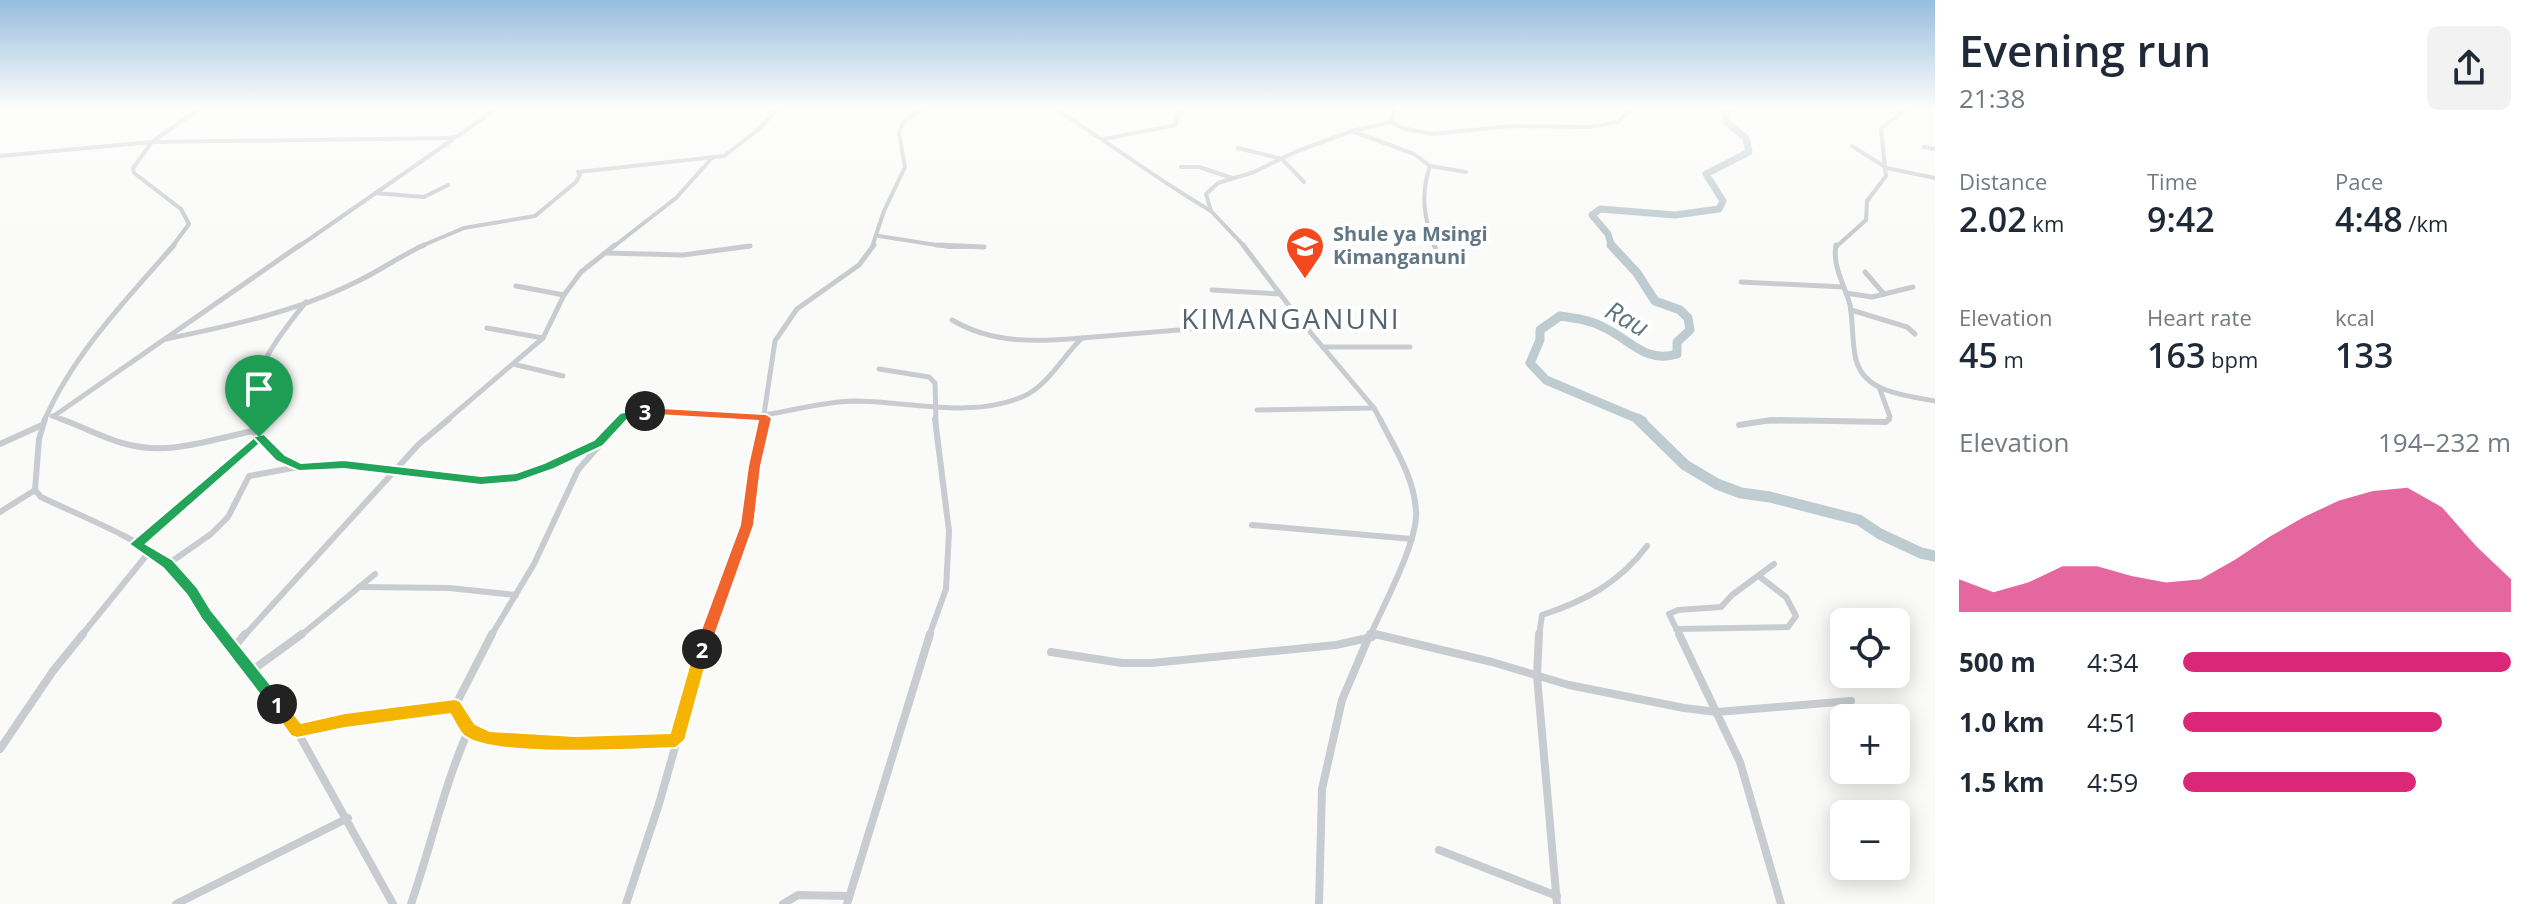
<!DOCTYPE html>
<html lang="en">
<head>
<meta charset="utf-8">
<style>
	:root { --surface:#fff; --page:#f2f2f3; --text:#1f2937; --muted:#747a83; --accent:#db2777 }
	body { margin:0; font-family:"Open Sans",sans-serif; background:var(--page); color:var(--text); height:100vh; display:flex; flex-direction:column; font-size:30px; white-space:nowrap }
	* { box-sizing:border-box; margin:0 }
	p { font-size:26px; color:var(--muted) }
	.icon { flex:none; width:44px; height:44px; fill:none; stroke:currentColor; stroke-width:2; stroke-linecap:round; stroke-linejoin:round }
	.map { position:relative; flex:1; overflow:hidden }
	.drawer { display:flex; flex-direction:column; background:var(--surface); width:600px }
	.drawer>* { flex:none }
	.tools { position:absolute; left:1830px; top:608px; display:grid; gap:16px }
	.tools a { display:grid; place-items:center; width:80px; height:80px; border-radius:12px; background:var(--surface); box-shadow:0 4px 20px #0003; font-size:40px }
	.pin { position:absolute; display:grid; place-items:center; width:68px; height:68px; color:#fff; margin:-82px -34px; border-radius:50% 50% 50% 0; rotate:-45deg; box-shadow:0 0 8px #0007 }
	.pin .icon { rotate:45deg }
	.km { position:absolute; width:40px; height:40px; margin:-20px; border-radius:50%; background:#222; color:#fff; font-size:22px; line-height:40px; text-align:center }
	.round { display:grid; place-items:center; flex:none; width:84px; height:84px; border-radius:12px; background:var(--page) }
	.summary { display:flex; align-items:center; justify-content:space-between; height:136px; padding:0 24px }
	h1 { font-size:44px; font-weight:600; line-height:60px }
	.metrics { display:grid; grid-template-columns:repeat(3,1fr); gap:12px; height:136px; padding:8px 24px }
	.metrics div { display:grid; align-content:center }
	.metrics b { font-size:34px; font-weight:600 }
	.metrics small { font-size:22px; font-weight:400 }
	.metrics p { font-size:22px }
	.chart { height:224px; padding:16px 24px }
	.chart p { display:flex; justify-content:space-between }
	.chart svg { width:100%; height:144px; margin-top:8px; fill:var(--accent); opacity:.7 }
	ul { padding:0 24px; list-style:none; font-size:26px }
	li { display:grid; grid-template-columns:128px 96px 1fr; align-items:center; height:60px }
	li i { height:20px; border-radius:10px; background:var(--accent) }
	main { display:flex; flex:1; min-height:0 }
	.map>svg:first-child { display:block }
	.lines { fill:none; stroke-linecap:round; stroke-linejoin:round }
	.river-far2 { stroke:#becbd0; stroke-width:7 }
	.river-far1 { stroke:#becbd0; stroke-width:9 }
	.river { stroke:#becbd0; stroke-width:11 }
	.minor-far3 { stroke:#c8ccd0; stroke-width:4 }
	.minor-far2 { stroke:#c8ccd0; stroke-width:5 }
	.minor-far1 { stroke:#c8ccd0; stroke-width:6 }
	.minor { stroke:#c8ccd0; stroke-width:8 }
	.split-1 { fill:#22a559; stroke:#fff; stroke-width:2 }
	.split-2 { fill:#f5b400; stroke:#fff; stroke-width:2 }
	.split-3 { fill:#f0652b; stroke:#fff; stroke-width:2 }
	.split-4 { fill:#22a559; stroke:#fff; stroke-width:2 }
	.labels { text-anchor:middle; stroke-width:8; stroke-linejoin:round; paint-order:stroke }
	.far-poi-label { font-size:20px; font-weight:bold; fill:#627786; stroke:#fff; text-anchor:start }
	.water-label { font-size:26px; font-style:italic; fill:#5e777e; stroke:#fff }
	.quarter-label { font-size:28px; letter-spacing:2px; fill:#556570; stroke:#fff }
</style>
</head>
<body>
<main>
<div class="map">
<svg width="1935" height="904" viewBox="0 0 1935 904">
	<rect width="100%" height="100%" fill="#fafaf8"/>
	<g class="lines">
		<polyline class="river-far2" points="1612,247 1608,234 1592,215 1600,209 1675,215 1719,209 1723,201 1706,174 1749,152 1746,138 1726,122 1728,110 1736,107"/>
		<path class="river-far1" d="M1611,245L1637,273L1655,301L1680,310L1688,318L1690,330L1677,342V354C1645,364 1630,339 1603,327C1590,320 1575,318 1560,316L1540,330V340L1530,363L1546,380L1643,421"/>
		<polyline class="river" points="1638,419 1685,465 1717,484 1741,493 1770,497 1859,520 1880,534 1921,553 1935,556"/>
		<g class="minor-far3">
			<path d="M1052,107C1106,140 1156,179 1211,211"/>
			<polyline points="1389,121 1402,128 1432,134 1510,126 1589,127 1618,122 1633,107"/>
			<path d="M1352,131L1414,154L1430,166C1420,195 1424,219 1435,247"/>
			<polyline points="1104,139 1176,125 1178,107"/>
			<polyline points="1852,146 1887,168 1935,178"/>
			<polyline points="1924,147 1935,149"/>
			<polyline points="1238,148 1282,159 1304,182"/>
			<polyline points="0,156 152,142 449,138 458,136 499,107"/>
			<polyline points="1430,166 1466,172"/>
			<polyline points="1181,167 1199,167 1232,178"/>
			<polyline points="375,193 424,197 448,185"/>
			<polyline points="879,236 949,247 984,247"/>
			<polyline points="172,247 189,224 181,209 134,173 133,168 152,142 202,107"/>
			<polyline points="298,247 452,140"/>
			<polyline points="419,247 464,228 535,216 576,182 580,175 578,172 724,156 759,129 780,107"/>
			<polyline points="613,247 676,198 712,158"/>
			<polyline points="742,247 750,246"/>
			<polyline points="872,247 884,211 905,167 899,133 904,121 927,107"/>
			<polyline points="1245,247 1211,211 1206,194 1218,183 1254,172 1295,152 1352,131 1387,123 1393,117 1394,107"/>
			<polyline points="1836,247 1866,220 1867,201 1886,176 1881,129 1908,107"/>
		</g>
		<g class="minor-far2">
			<polyline points="937,245 984,247"/>
			<polyline points="1243,245 1300,320 1374,408 1381,421"/>
			<polyline points="1434,245 1436,249"/>
			<path d="M1836,245C1832,267 1845,285 1850,305C1853,322 1852,339 1855,355C1861,393 1904,395 1935,401"/>
			<polyline points="607,253 683,255 750,246"/>
			<polyline points="1865,272 1884,294"/>
			<polyline points="1741,282 1844,287"/>
			<polyline points="516,286 564,295"/>
			<polyline points="1212,290 1280,294"/>
			<polyline points="1846,293 1872,297 1913,287"/>
			<polyline points="1851,310 1907,327 1915,334"/>
			<path d="M952,320C993,344 1036,342 1082,338"/>
			<polyline points="487,328 543,338"/>
			<path d="M166,339C229,326 295,312 354,283C378,272 400,256 424,245"/>
			<polyline points="1323,347 1410,347"/>
			<polyline points="513,364 563,376"/>
			<polyline points="879,369 929,377 935,383 936,421"/>
			<polyline points="1879,387 1890,417 1887,421"/>
			<polyline points="1257,410 1374,408"/>
			<polyline points="52,416 66,421"/>
			<polyline points="54,416 300,245"/>
			<path d="M44,421C74,353 126,300 174,245"/>
			<path d="M252,421C248,373 278,337 306,302"/>
			<polyline points="446,421 543,338 564,295 581,272 615,245"/>
			<path d="M620,421C636,402 703,414 727,416C770,420 810,402 853,401C909,401 968,419 1022,397C1048,386 1062,357 1082,338L1300,320"/>
			<polyline points="763,421 775,341 797,309 859,265 874,245"/>
			<polyline points="1767,421 1807,421"/>
		</g>
		<g class="minor-far1">
			<path d="M61,419C84,427 106,440 130,445C171,455 213,439 253,431"/>
			<polyline points="252,419 253,431 281,458 299,467 344,465 481,481 529,473 595,444"/>
			<polyline points="1739,425 1771,420 1886,422 1889,419"/>
			<polyline points="0,444 42,425"/>
			<path d="M35,490L41,497C78,515 136,537 167,563C190,583 205,612 223,636"/>
			<polyline points="35,490 39,439 45,419"/>
			<polyline points="0,512 35,490"/>
			<polyline points="1252,525 1412,539"/>
			<polyline points="136,544 259,437"/>
			<polyline points="168,564 211,534 228,517 249,476 298,467"/>
			<polyline points="359,587 449,588 516,595"/>
			<polyline points="1676,629 1788,627 1796,616 1786,597 1760,577"/>
			<polyline points="1373,634 1383,636"/>
			<polyline points="81,636 150,551"/>
			<polyline points="244,636 419,444 449,419"/>
			<polyline points="300,636 375,574"/>
			<polyline points="491,636 534,564 578,470 622,419"/>
			<polyline points="706,636 747,525 763,419"/>
			<polyline points="929,636 946,589 949,531 935,419"/>
			<path d="M1370,636C1383,606 1419,540 1416,510C1414,477 1394,447 1380,419"/>
			<path d="M1539,636L1542,615C1585,601 1619,583 1647,546"/>
			<polyline points="1680,636 1669,614 1678,610 1721,607 1732,595 1774,564"/>
		</g>
		<g class="minor">
			<polyline points="222,634 297,731 393,904"/>
			<path d="M492,634L455,706C461,716 466,730 477,735C519,754 628,743 676,740"/>
			<polyline points="1375,634 1492,662 1569,685 1684,708 1717,712 1851,701"/>
			<polyline points="1539,634 1537,676 1557,904"/>
			<polyline points="1679,634 1740,762 1781,904"/>
			<polyline points="234,647 245,634"/>
			<polyline points="1051,652 1122,663 1152,663 1336,645 1372,637"/>
			<polyline points="250,672 302,634"/>
			<polyline points="297,731 455,706"/>
			<polyline points="0,749 53,671 83,634"/>
			<polyline points="1439,850 1557,896"/>
			<polyline points="176,904 348,818"/>
			<path d="M411,904C431,846 444,785 469,729"/>
			<polyline points="626,904 659,804 707,634"/>
			<polyline points="783,904 798,895 849,896"/>
			<polyline points="847,904 930,634"/>
			<polyline points="1319,904 1322,789 1342,700 1370,634"/>
		</g>
	</g>
	<linearGradient id="sky" x2="0" y2="1"><stop stop-color="#97bdde"/><stop offset="0.46" stop-color="#fdfdfc"/><stop offset="1" stop-color="#fdfdfc" stop-opacity="0"/></linearGradient>
	<rect width="1935" height="233" fill="url(#sky)"/>
	<polygon class="split-1" points="259,433 264,434 264,440 146,544 173,560 197,587 211,610 282,699 285,704 277,711 271,709 201,618 187,595 163,568 129,544"/>
	<path class="split-2" d="M702,642L710,649L685,740L676,748C636,749 490,759 463,735C458,730 454,720 450,714L345,728L297,738L291,736L268,704L271,699H282L301,723L345,713L455,699L460,701L475,724L490,731L575,736L670,733L694,649Z"/>
	<polygon class="split-3" points="645,407 766,414 772,418 761,466 754,525 710,649 702,655 694,649 740,525 748,466 758,421 640,414 638,411"/>
	<polygon class="split-4" points="645,407 651,411 649,414 628,419 603,446 554,469 517,482 481,485 344,469 299,471 276,461 253,437 264,434 285,455 301,463 344,460 481,476 516,473 544,463 594,440 620,413"/>
	<defs>
		<g id="school-pin" transform="scale(2)"><path d="M0 17L-7.5 6A9.5 9.5 0 1 1 7.5 6Z" fill="#f4491e" stroke="#fff"/><path d="M0-5L7-2L0 1L-7-2ZM-4 1L0 2.5L4 1V4Q0 6-4 4Z" fill="#fff"/></g>
	</defs>
	<g fill-rule="evenodd">
		<use href="#school-pin" x="1305" y="246"/>
	</g>
	<g class="labels">
		<g class="far-poi-label">
			<text x="1333" y="241">Shule ya Msingi<tspan x="1333" dy="23">Kimanganuni</tspan></text>
		</g>
		<g class="water-label">
			<text transform="translate(1627 319) rotate(29)" y="9">Rau</text>
		</g>
		<g class="quarter-label">
			<text x="1291" y="329">KIMANGANUNI</text>
		</g>
	</g>
</svg>
<div class="tools">
<a><svg class="icon" aria-label="locate" viewBox="0 0 24 24"><circle cx="12" cy="12" r="6"/><path d="M12 2v4M12 18v4M2 12h4M18 12h4"/></svg></a>
<a>+</a>
<a>−</a>
</div>
<div class="pin" style="left:259px;top:437px;background:#1e9e55"><svg class="icon" aria-label="arrive" viewBox="0 0 24 24"><path d="M6 21V4h12l-3 4 3 4H6"/></svg></div>
<b class="km" style="left:277px;top:704px">1</b>
<b class="km" style="left:702px;top:649px">2</b>
<b class="km" style="left:645px;top:411px">3</b>
</div>
<section class="drawer">
<div class="summary"><div><h1>Evening run</h1><p>21:38</p></div><a class="round"><svg class="icon" aria-label="share" viewBox="0 0 24 24"><path d="M12 15V3M7 8l5-5 5 5M5 13v7h14v-7"/></svg></a></div>
<div class="metrics">
<div><p>Distance</p><b>2.02<small> km</small></b></div>
<div><p>Time</p><b>9:42</b></div>
<div><p>Pace</p><b>4:48<small> /km</small></b></div>
</div>
<div class="metrics">
<div><p>Elevation</p><b>45<small> m</small></b></div>
<div><p>Heart rate</p><b>163<small> bpm</small></b></div>
<div><p>kcal</p><b>133</b></div>
</div>
<div class="chart"><p><span>Elevation</span>194–232 m</p>
<svg viewBox="0 0 160 44" preserveAspectRatio="none"><path d="M0 44V34L10 38L20 35L30 30L40 30L50 33L60 35L70 34L80 28L90 21L100 15L110 10L120 7L130 6L140 12L150 24L160 34V44z"/></svg>
</div>
<ul>
<li><b>500 m</b>4:34<i style="width:100%"></i></li>
<li><b>1.0 km</b>4:51<i style="width:79%"></i></li>
<li><b>1.5 km</b>4:59<i style="width:71%"></i></li>
</ul>
</section>
</main>
</body>
</html>
